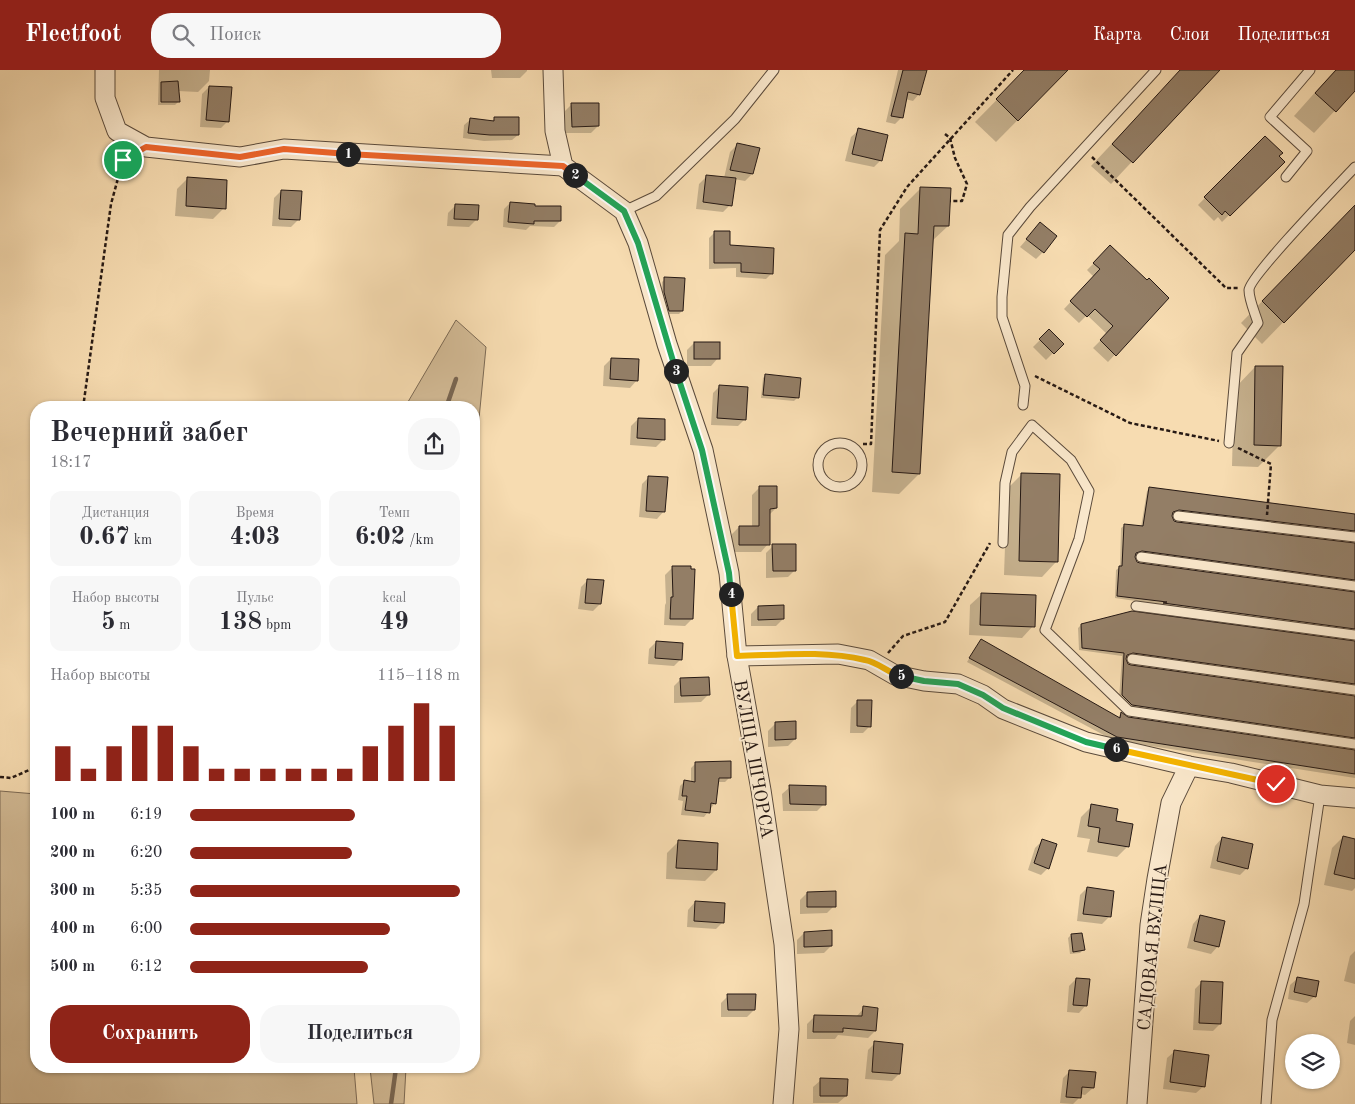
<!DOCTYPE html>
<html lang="ru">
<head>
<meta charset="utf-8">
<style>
	:root { --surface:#fff; --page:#f7f7f7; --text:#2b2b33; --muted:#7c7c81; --accent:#8f2418 }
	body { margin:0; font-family:"Old Standard TT",serif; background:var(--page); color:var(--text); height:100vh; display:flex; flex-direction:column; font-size:19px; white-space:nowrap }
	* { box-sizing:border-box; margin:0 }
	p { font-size:16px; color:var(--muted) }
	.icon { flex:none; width:28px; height:28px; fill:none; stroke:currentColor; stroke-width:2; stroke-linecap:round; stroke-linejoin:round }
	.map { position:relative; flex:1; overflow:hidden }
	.side { position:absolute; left:30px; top:331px; width:450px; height:672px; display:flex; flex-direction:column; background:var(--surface); border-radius:20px; box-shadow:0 1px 4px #0004 }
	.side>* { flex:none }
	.buttons { position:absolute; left:1285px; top:964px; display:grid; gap:10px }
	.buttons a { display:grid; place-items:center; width:55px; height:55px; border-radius:50%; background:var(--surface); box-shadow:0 1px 4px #0004; font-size:25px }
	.pin { position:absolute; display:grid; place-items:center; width:42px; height:42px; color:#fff; margin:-21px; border:2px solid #fff; border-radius:50%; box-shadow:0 1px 5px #0007 }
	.km { position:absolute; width:25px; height:25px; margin:-12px; border-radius:50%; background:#222; color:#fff; font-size:14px; line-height:25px; text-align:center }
	.round { display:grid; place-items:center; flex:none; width:52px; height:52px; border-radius:20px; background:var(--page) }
	.headline { display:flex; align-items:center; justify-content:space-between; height:85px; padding:0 20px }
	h1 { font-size:28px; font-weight:800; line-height:38px }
	.metrics { display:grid; grid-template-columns:repeat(3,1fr); gap:8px; height:85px; padding:5px 20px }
	.metrics div { display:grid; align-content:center; border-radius:12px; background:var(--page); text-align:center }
	.metrics b { font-size:25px; font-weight:800 }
	.metrics small { font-size:14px; font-weight:400 }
	.metrics p { font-size:14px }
	.chart { height:140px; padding:10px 20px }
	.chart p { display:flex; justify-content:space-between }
	.chart svg { width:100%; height:90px; margin-top:5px; stroke:var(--accent); stroke-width:6 }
	.primary-button { display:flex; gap:10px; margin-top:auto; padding:10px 20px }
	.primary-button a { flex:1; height:58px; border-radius:20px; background:var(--accent); color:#fff; font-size:20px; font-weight:800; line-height:58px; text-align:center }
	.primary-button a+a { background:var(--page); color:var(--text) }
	ul { padding:0 20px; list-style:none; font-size:16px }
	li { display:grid; grid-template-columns:80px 60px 1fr; align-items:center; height:38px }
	li i { height:12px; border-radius:6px; background:var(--accent) }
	header { display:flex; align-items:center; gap:30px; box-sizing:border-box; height:70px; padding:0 25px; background:var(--accent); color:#fff }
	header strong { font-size:24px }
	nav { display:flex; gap:28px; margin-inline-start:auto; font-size:18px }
	.search { width:350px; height:45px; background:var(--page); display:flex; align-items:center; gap:12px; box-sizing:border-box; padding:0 18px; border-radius:20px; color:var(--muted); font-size:19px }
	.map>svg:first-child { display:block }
	.green { fill:#d3bb96; stroke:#7c6a55 }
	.shadow { fill:#0003 }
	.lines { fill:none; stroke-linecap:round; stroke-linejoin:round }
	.stream { stroke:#796652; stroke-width:4.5 }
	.building { fill:#937e66; stroke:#261914 }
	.lane-casing { stroke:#5a4a3b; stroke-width:11 }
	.street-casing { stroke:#5a4a3b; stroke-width:21 }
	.path { stroke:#261914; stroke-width:2.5; stroke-dasharray:4 2.5; stroke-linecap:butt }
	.lane { stroke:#fae8cc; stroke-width:9 }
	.street { stroke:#fae8cc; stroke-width:19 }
	.split-1-casing { stroke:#fff; stroke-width:10 }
	.split-2-casing { stroke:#fff; stroke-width:10 }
	.split-3-casing { stroke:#fff; stroke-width:10 }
	.split-4-casing { stroke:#fff; stroke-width:10 }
	.split-5-casing { stroke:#fff; stroke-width:10 }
	.split-6-casing { stroke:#fff; stroke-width:10 }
	.split-7-casing { stroke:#fff; stroke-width:10 }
	.split-1 { stroke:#f0652b; stroke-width:6 }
	.split-2 { stroke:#f0652b; stroke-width:6 }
	.split-3 { stroke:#22a559; stroke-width:6 }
	.split-4 { stroke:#22a559; stroke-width:6 }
	.split-5 { stroke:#f5b400; stroke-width:6 }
	.split-6 { stroke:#22a559; stroke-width:6 }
	.split-7 { stroke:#f5b400; stroke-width:6 }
	.labels { text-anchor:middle; stroke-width:4; stroke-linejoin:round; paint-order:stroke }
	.street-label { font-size:18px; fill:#261914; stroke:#fae8cc }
</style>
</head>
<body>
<header>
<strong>Fleetfoot</strong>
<div class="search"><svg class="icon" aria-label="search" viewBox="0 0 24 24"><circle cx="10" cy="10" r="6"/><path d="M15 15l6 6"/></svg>Поиск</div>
<nav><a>Карта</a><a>Слои</a><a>Поделиться</a></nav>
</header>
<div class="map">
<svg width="1355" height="1034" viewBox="0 0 1355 1034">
	<rect width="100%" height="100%" fill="#f7dcb1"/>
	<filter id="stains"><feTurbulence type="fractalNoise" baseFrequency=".004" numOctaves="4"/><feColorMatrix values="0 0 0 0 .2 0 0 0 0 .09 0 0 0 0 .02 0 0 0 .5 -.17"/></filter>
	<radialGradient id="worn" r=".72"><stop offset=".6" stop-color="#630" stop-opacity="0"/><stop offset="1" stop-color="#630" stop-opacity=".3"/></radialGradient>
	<g class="green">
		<polygon points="456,250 486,277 474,400 474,338 405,337"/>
		<polygon points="0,721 36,724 36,998 354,998 357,1034 0,1034"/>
		<polygon points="370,998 406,998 404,1034 374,1034"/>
	</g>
	<g class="shadow">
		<polygon points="159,0 210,0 209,11 198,22 178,21 178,32 175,35 158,35"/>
		<polygon points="491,0 527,0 527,1 520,8 492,8"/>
		<polygon points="898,0 926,0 919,24 913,31 905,29 902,47 895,54 886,52"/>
		<polygon points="1026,0 1067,0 996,72 975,52"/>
		<polygon points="1181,0 1218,0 1111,114 1091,96"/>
		<polygon points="1335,0 1355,0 1355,19 1314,63 1294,46"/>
		<polygon points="209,17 228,51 221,58 200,57 202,24"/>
		<polygon points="572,34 598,56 591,63 565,63 565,41"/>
		<polygon points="494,49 518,65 512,70 484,71 463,68 464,55 470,50 491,52"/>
		<polygon points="859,60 881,90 874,97 845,91 851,67"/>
		<polygon points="1265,67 1283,92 1222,152 1218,147 1214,151 1198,135"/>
		<polygon points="737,75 752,104 745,111 734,109 730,135 723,142 696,139 699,114 706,107 724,108 730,82"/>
		<polygon points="188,108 224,138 213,149 175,146 177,119"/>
		<polygon points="921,118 948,156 931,172 919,404 899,424 872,422 885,185 899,171 900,139"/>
		<polygon points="281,121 299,149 291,157 272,156 274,128"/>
		<polygon points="510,133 534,137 560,151 554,157 530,156 526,160 503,157 504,139"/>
		<polygon points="455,136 477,149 469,157 447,156 448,143"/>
		<polygon points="1355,136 1355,178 1262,274 1241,253"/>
		<polygon points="1040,154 1043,182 1036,189 1020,177"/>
		<polygon points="715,162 729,176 772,203 766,209 736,207 736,198 709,199 709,168"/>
		<polygon points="1110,177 1147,212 1167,228 1108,292 1093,278 1107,264 1087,245 1079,253 1064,239 1094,207 1087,200"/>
		<polygon points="665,209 682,241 679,244 666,244 661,226 662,212"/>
		<polygon points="1049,261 1062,274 1046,290 1033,277"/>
		<polygon points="694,273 718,288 711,296 687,296 687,280"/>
		<polygon points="611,289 637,310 630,318 603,316 604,296"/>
		<polygon points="1255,297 1280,375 1258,397 1232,396 1234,319"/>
		<polygon points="766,305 797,328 794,331 761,328 763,308"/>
		<polygon points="720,316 745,349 738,356 711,355 713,323"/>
		<polygon points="638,349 663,370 656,377 630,375 631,356"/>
		<polygon points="1022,404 1056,492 1042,507 1004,505 1007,419"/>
		<polygon points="649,407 664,441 657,449 639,447 642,414"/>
		<polygon points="759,418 776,438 769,445 768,474 761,482 732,482 732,464 739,457 752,457 752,425"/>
		<polygon points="1150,418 1355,445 1355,465 1175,442 1171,444 1173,452 1355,474 1355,514 1353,513 1138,484 1134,485 1136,493 1355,523 1355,563 1115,528 1116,500 1120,497 1121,458 1125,455 1141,457 1147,421"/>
		<polygon points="773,476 795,500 788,507 766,508 766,483"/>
		<polygon points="673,497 692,549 685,556 664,555 665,535 666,533 665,505"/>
		<polygon points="588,510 600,534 593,541 578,539 581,517"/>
		<polygon points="982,524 1033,556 1022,568 969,565 970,535"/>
		<polygon points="758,537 783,549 776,556 751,556 751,544"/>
		<polygon points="1081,555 1355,572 1355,618 1353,617 1129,586 1125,587 1127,594 1355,627 1355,672 1128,638 1119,629 1122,586 1079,580 1078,558"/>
		<polygon points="656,572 681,589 674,596 648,594 649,579"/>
		<polygon points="978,574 1118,648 1121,643 1128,648 1355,681 1355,708 1113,670 967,592"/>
		<polygon points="681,609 708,625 701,632 674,633 674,616"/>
		<polygon points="858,631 870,656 863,663 850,663 851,638"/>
		<polygon points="775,654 795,669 788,676 768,677 768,661"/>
		<polygon points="696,693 730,707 725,712 717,712 715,733 704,747 681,745 683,731 678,730 680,716 684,712 691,712 691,698"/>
		<polygon points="790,717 824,734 817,741 783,741 782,724"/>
		<polygon points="1092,736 1115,752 1128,776 1117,787 1087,782 1090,769 1077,767 1081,747"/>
		<polygon points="1343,767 1355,770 1355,818 1352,821 1324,815 1332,778"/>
		<polygon points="1222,768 1247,798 1240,805 1210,798 1215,776"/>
		<polygon points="1043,770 1048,798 1041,805 1028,800 1035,778"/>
		<polygon points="678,772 716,800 705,811 666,809 667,783"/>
		<polygon points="1087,818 1109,847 1102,854 1077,851 1080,825"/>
		<polygon points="807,823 834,836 827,843 800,844 800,830"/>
		<polygon points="695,832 723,852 716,859 687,857 688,840"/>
		<polygon points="1200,846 1218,876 1211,884 1187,878 1193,854"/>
		<polygon points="804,863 831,876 824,883 797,884 797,870"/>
		<polygon points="1071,865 1083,880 1080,883 1070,884 1068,868"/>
		<polygon points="1355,881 1355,914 1344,911 1350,886"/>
		<polygon points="1298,908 1315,926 1307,933 1288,929 1290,915"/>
		<polygon points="1076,909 1086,935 1079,943 1067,942 1069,916"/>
		<polygon points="1202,912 1220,954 1213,961 1193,960 1195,919"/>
		<polygon points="728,926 754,940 747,947 721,947 721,933"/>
		<polygon points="864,938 875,961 868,968 838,965 835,969 807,969 807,954 814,947 856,947"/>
		<polygon points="1355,946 1355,975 1347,973 1350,951"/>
		<polygon points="875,973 901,975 899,1004 892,1011 865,1009 868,980"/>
		<polygon points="1175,981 1204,1016 1196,1023 1163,1019 1167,988"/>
		<polygon points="1070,1001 1093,1018 1085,1025 1080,1024 1079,1028 1073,1034 1060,1033 1063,1008"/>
		<polygon points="821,1010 846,1026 838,1033 813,1033 813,1017"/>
	</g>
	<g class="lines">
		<g class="stream">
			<polyline points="446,338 456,309"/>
			<polyline points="391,1034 396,998"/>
		</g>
	</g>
	<g class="building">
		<polygon points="903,0 927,0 920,25 908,22 903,48 891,46"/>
		<polygon points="1024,0 1068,0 1018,51 996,29"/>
		<polygon points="1180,0 1220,0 1133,93 1112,74"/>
		<polygon points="1336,0 1355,0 1355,21 1336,42 1315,23"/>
		<polygon points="178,11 180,32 161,32 161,12"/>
		<polygon points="209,16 232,17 229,52 206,50"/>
		<polygon points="571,33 599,33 599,56 572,57"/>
		<polygon points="494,47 519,47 519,65 490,65 468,63 470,48 494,51"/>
		<polygon points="858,58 888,65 882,91 852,84"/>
		<polygon points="1265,66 1283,83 1279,86 1285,92 1230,146 1225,141 1222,145 1204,127"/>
		<polygon points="737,73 760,78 753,104 730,100"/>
		<polygon points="706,105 736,108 732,136 703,132"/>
		<polygon points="187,107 227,110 226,139 186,136"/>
		<polygon points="920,117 951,118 949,156 934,156 920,404 892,402 905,163 918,164"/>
		<polygon points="281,120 302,121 300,150 279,149"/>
		<polygon points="510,132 535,134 535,136 561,136 561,151 534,151 534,154 508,152"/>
		<polygon points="455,134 479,135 478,150 454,149"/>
		<polygon points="1355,135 1355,180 1284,253 1262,231"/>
		<polygon points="1040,152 1057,166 1044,183 1026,169"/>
		<polygon points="714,161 730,161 730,175 774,178 773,204 741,202 741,193 714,193"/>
		<polygon points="1110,175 1147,210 1149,208 1169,228 1116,286 1100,270 1113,256 1095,239 1087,247 1070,231 1100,199 1093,193"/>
		<polygon points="664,207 685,208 683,241 669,241 664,222"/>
		<polygon points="1049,259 1064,274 1054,284 1039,269"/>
		<rect x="694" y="272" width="26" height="17"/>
		<polygon points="611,288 639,289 638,311 610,309"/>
		<polygon points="1255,296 1283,296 1281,376 1254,375"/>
		<polygon points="765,304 801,308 799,328 763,325"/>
		<polygon points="719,315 748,317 746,350 717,348"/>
		<polygon points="638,348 665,349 665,370 637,368"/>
		<polygon points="1021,403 1060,404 1058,492 1019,491"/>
		<polygon points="648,406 668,407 665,442 646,441"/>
		<polygon points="759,416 777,416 777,438 770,439 770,475 739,475 739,456 759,456"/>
		<polygon points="1149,417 1355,444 1355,461 1179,440 1173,442 1172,446 1174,451 1177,452 1355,473 1355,510 1142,481 1136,483 1135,487 1137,492 1140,493 1355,522 1355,559 1163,533 1167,532 1117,526 1119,496 1122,496 1124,454 1143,456"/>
		<polygon points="772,474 796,474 796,501 773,501"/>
		<polygon points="672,496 691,496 691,499 695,499 693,549 670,549 671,527 673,527"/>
		<polygon points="587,509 604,510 601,534 585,533"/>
		<polygon points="981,523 1036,525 1035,557 980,555"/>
		<polygon points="784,535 784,549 758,550 758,536"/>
		<polygon points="1132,541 1355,571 1355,614 1133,583 1127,585 1126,589 1128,594 1131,595 1355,626 1355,668 1132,635 1122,625 1124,583 1082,578 1081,554"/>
		<polygon points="981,569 1120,648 1121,642 1128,647 1355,680 1355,704 1117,667 969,588"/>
		<polygon points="656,571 683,573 682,590 655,588"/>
		<polygon points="709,607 710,625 681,626 680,608"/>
		<polygon points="857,630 872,630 871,657 857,656"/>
		<polygon points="796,651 796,669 775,670 775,652"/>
		<polygon points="731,691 731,708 719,708 716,734 711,733 710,743 685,740 687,726 682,726 684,710 695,712 695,692"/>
		<polygon points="789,715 826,716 826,735 790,734"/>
		<polygon points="1091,734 1118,739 1116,751 1133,754 1129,777 1098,772 1100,758 1088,756"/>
		<polygon points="1343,766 1355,769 1355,809 1334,804"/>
		<polygon points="1222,767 1253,774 1248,799 1217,791"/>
		<polygon points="1042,769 1057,774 1049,799 1034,793"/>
		<polygon points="678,770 718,773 717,800 676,798"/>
		<polygon points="1087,817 1114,821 1111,847 1083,844"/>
		<polygon points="836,821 836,837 807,837 807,822"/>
		<polygon points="695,831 725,833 724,853 694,851"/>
		<polygon points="1200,845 1225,851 1219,877 1194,871"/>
		<polygon points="832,860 832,876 804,877 804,862"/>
		<polygon points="1082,863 1085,880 1073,882 1071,864"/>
		<polygon points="1297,907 1319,911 1316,927 1294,922"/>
		<polygon points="1076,908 1090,909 1087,936 1073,935"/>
		<polygon points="1201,911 1223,912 1221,954 1199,953"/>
		<polygon points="727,924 756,924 755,940 728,940"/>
		<polygon points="863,936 878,938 876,961 843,958 843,962 813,962 814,945 862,946"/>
		<polygon points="874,971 903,974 900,1004 872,1002"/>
		<polygon points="1174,980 1209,985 1205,1017 1170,1012"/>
		<polygon points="1069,1000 1096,1002 1094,1018 1082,1017 1081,1028 1066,1027"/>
		<polygon points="820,1008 848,1009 847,1026 820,1026"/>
	</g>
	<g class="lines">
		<g class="lane-casing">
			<g id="lane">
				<polyline points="1286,107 1307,81 1270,47 1310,0"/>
				<polyline points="624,141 656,126 735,49 774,0"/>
				<polyline points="1023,335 1025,316 1002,247 1002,227 1008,165 1030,137 1156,0"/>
				<circle cx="840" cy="395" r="22"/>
				<path d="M1229,373L1237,283L1258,253C1255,243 1249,230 1249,220C1249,207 1341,112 1355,97"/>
				<polyline points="1178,446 1355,467"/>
				<polyline points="1003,473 1005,413 1012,382 1032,355 1071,390 1089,421 1079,469 1045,560 1129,641 1355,674"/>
				<polyline points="1141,487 1355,516"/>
				<polyline points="1136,536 1355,565"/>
				<polyline points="1132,589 1355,620"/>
				<polyline points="1266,1034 1272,950 1304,834 1320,725"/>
			</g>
		</g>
		<g class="street-casing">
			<g id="street">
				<polyline points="105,0 105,28 117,61 146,77 240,87 284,79 563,96"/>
				<polyline points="553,0 555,61 563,96 624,141 638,173 667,274 703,380 729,503 737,586 761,720 784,874 789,959 783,1034"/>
				<polyline points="737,586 838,584 869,590 895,605 924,611 958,614 983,625 1003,639 1086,672 1189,696 1231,703 1320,725 1355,728"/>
				<polyline points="1137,1034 1150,855 1157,809 1171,733 1189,696"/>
			</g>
		</g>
		<g class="path">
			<polyline points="945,64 950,68 955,88 967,114 962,131 950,131"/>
			<polyline points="1092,87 1226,218 1238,218"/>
			<polyline points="1035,306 1130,353 1219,371"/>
			<polyline points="83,338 111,134 123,90 129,86"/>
			<polyline points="863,374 871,374 880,160 907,117 1013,0"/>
			<polyline points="1238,378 1271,394 1267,445"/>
			<polyline points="888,583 903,566 945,552 990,473"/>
			<polyline points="0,707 11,708 36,697"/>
		</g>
		<use href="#lane" class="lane"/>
		<use href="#street" class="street"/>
	</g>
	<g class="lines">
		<g class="split-1-casing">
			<polyline id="split-1" points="123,90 146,77 240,87 284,79 348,84"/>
		</g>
		<g class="split-2-casing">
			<polyline id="split-2" points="348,84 563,96 575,105"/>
		</g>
		<g class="split-3-casing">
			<polyline id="split-3" points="575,105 624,141 638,173 676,301"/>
		</g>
		<g class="split-4-casing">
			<polyline id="split-4" points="676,301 702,380 729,503 731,524"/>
		</g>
		<g class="split-5-casing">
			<path id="split-5" d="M731,524L737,586C779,585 824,580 865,590C878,592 888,603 901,606"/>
		</g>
		<g class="split-6-casing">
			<polyline id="split-6" points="901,606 924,611 958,614 983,625 1003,638 1086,672 1116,679"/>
		</g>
		<g class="split-7-casing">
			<polyline id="split-7" points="1116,679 1276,714"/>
		</g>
		<use href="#split-1" class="split-1"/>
		<use href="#split-2" class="split-2"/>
		<use href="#split-3" class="split-3"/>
		<use href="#split-4" class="split-4"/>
		<use href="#split-5" class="split-5"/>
		<use href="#split-6" class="split-6"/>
		<use href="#split-7" class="split-7"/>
	</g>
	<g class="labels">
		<g class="street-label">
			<text transform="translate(754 689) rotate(80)" y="6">ВУЛІЦА ШЧОРСА</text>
			<text transform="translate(1152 877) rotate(-84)" y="6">САДОВАЯ ВУЛІЦА</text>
		</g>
	</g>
	<rect width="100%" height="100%" filter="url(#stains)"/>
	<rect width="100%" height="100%" fill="url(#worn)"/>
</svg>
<div class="buttons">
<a><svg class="icon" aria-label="layers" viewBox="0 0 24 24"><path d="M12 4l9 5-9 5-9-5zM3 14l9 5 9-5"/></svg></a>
</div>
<div class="pin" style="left:123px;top:90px;background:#1e9e55"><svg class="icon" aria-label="arrive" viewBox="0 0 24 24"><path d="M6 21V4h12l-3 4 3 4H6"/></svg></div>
<div class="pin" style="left:1276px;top:714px;background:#d93025"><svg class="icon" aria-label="check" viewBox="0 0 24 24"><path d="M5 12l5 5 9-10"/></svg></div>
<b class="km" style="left:348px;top:84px">1</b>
<b class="km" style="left:575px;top:105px">2</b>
<b class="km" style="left:676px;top:301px">3</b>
<b class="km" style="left:731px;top:524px">4</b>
<b class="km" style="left:901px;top:606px">5</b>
<b class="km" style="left:1116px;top:679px">6</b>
<section class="side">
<div class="headline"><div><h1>Вечерний забег</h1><p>18:17</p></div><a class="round"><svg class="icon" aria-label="share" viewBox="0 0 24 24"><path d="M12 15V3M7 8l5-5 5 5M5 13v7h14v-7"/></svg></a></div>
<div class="metrics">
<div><p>Дистанция</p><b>0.67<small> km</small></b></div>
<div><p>Время</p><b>4:03</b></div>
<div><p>Темп</p><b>6:02<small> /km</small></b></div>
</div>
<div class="metrics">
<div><p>Набор высоты</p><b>5<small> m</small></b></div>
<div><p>Пульс</p><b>138<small> bpm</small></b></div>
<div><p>kcal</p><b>49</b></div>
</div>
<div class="chart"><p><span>Набор высоты</span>115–118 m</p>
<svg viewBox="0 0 160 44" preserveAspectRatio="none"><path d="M5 44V27M15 44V38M25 44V27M35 44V17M45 44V17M55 44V27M65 44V38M75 44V38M85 44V38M95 44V38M105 44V38M115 44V38M125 44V27M135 44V17M145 44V6M155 44V17"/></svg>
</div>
<ul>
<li><b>100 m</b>6:19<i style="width:61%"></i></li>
<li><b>200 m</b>6:20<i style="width:60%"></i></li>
<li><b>300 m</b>5:35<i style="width:100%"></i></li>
<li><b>400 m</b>6:00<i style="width:74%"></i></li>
<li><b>500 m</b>6:12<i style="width:66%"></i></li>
</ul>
<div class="primary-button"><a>Сохранить</a><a>Поделиться</a></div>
</section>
</div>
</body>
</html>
